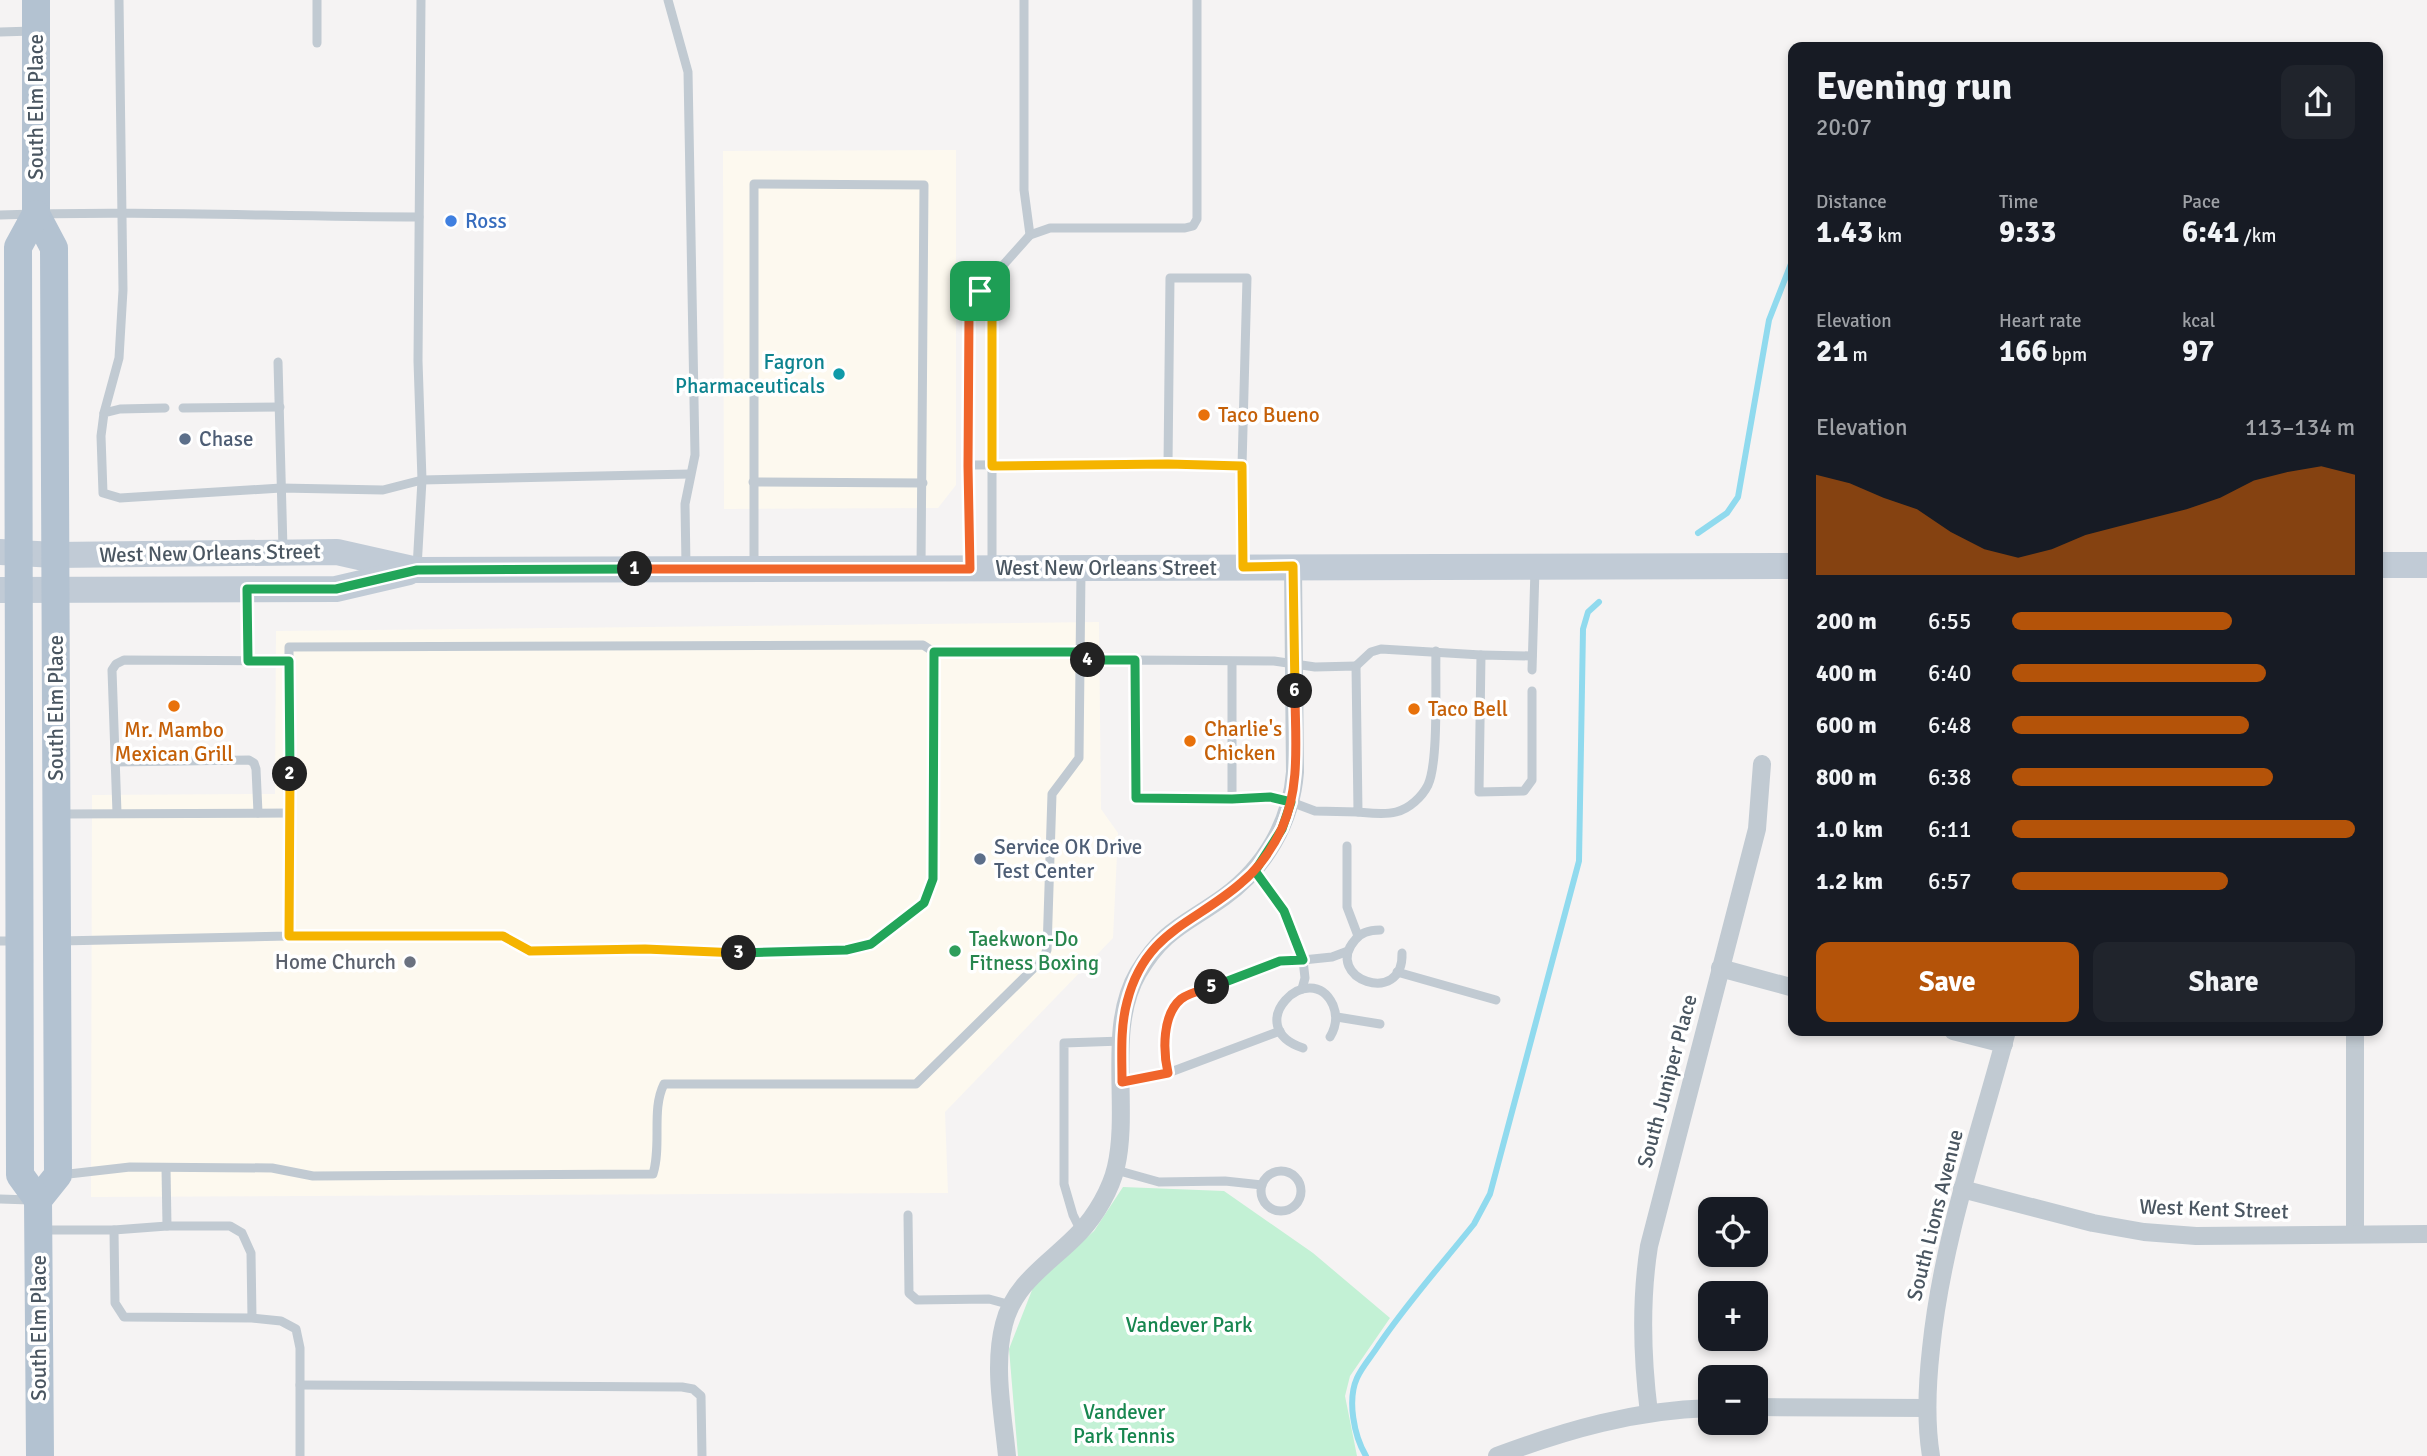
<!DOCTYPE html>
<html lang="en">
<head>
<meta charset="utf-8">
<style>
	:root { --surface:#171b24; --page:#20242c; --text:#f1f3f6; --muted:#9ea1a6; --accent:#b45309 }
	body { margin:0; font-family:Signika,sans-serif; background:var(--page); color:var(--text); height:100vh; display:flex; flex-direction:column; font-size:26px; white-space:nowrap }
	* { box-sizing:border-box; margin:0 }
	p { font-size:23px; color:var(--muted) }
	.icon { flex:none; width:38px; height:38px; fill:none; stroke:currentColor; stroke-width:2; stroke-linecap:round; stroke-linejoin:round }
	.map { position:relative; flex:1; overflow:hidden }
	.panel { position:absolute; left:1788px; top:42px; width:595px; height:994px; display:flex; flex-direction:column; background:var(--surface); border-radius:14px; box-shadow:0 4px 10px #0003 }
	.panel>* { flex:none }
	.fabs { position:absolute; left:1698px; top:1197px; display:grid; gap:14px }
	.fabs a { display:grid; place-items:center; width:70px; height:70px; border-radius:14px; background:var(--surface); box-shadow:0 4px 10px #0003; font-size:35px }
	.pin { position:absolute; display:grid; place-items:center; width:60px; height:60px; color:#fff; margin:-30px; border-radius:14px; box-shadow:0 4px 10px #0006 }
	.km { position:absolute; width:35px; height:35px; margin:-18px; border-radius:50%; background:#222; color:#fff; font-size:19px; line-height:35px; text-align:center }
	.round { display:grid; place-items:center; flex:none; width:74px; height:74px; border-radius:14px; background:var(--page) }
	.head { display:flex; align-items:center; justify-content:space-between; height:119px; padding:0 28px }
	h1 { font-size:38px; font-weight:700; line-height:52px }
	.metrics { display:grid; grid-template-columns:repeat(3,1fr); gap:10px; height:119px; padding:7px 28px }
	.metrics div { display:grid; align-content:center }
	.metrics b { font-size:30px; font-weight:700 }
	.metrics small { font-size:19px; font-weight:400 }
	.metrics p { font-size:19px }
	.chart { height:196px; padding:14px 28px }
	.chart p { display:flex; justify-content:space-between }
	.chart svg { width:100%; height:126px; margin-top:7px; fill:var(--accent); opacity:.7 }
	.primary-button { display:flex; gap:14px; margin-top:auto; padding:14px 28px }
	.primary-button a { flex:1; height:80px; border-radius:14px; background:var(--accent); color:#fff; font-size:28px; font-weight:700; line-height:80px; text-align:center }
	.primary-button a+a { background:var(--page); color:var(--text) }
	ul { padding:0 28px; list-style:none; font-size:23px }
	li { display:grid; grid-template-columns:112px 84px 1fr; align-items:center; height:52px }
	li i { height:18px; border-radius:9px; background:var(--accent) }
	.map>svg:first-child { display:block }
	.commercial { fill:#fdf9ef }
	.green { fill:#c3f1d5 }
	.lines { fill:none; stroke-linecap:round; stroke-linejoin:round }
	.stream { stroke:#90daee; stroke-width:6 }
	.service { stroke:#c1cad2; stroke-width:9 }
	.minor { stroke:#c1cad2; stroke-width:18 }
	.secondary { stroke:#c1cbd6; stroke-width:26 }
	.primary { stroke:#b3c2d1; stroke-width:28 }
	.split-1-casing { stroke:#fff; stroke-width:14 }
	.split-2-casing { stroke:#fff; stroke-width:14 }
	.split-3-casing { stroke:#fff; stroke-width:14 }
	.split-4-casing { stroke:#fff; stroke-width:14 }
	.split-5-casing { stroke:#fff; stroke-width:14 }
	.split-6-casing { stroke:#fff; stroke-width:14 }
	.split-7-casing { stroke:#fff; stroke-width:14 }
	.split-1 { stroke:#f0652b; stroke-width:9 }
	.split-2 { stroke:#22a559; stroke-width:9 }
	.split-3 { stroke:#f5b400; stroke-width:9 }
	.split-4 { stroke:#22a559; stroke-width:9 }
	.split-5 { stroke:#22a559; stroke-width:9 }
	.split-6 { stroke:#f0652b; stroke-width:9 }
	.split-7 { stroke:#f5b400; stroke-width:9 }
	.shop-dot { fill:#3f7fe0; stroke:#fff; stroke-width:2.5 }
	.culture-dot { fill:#0f9aa8; stroke:#fff; stroke-width:2.5 }
	.food-dot { fill:#e8710a; stroke:#fff; stroke-width:2.5 }
	.service-dot { fill:#5c6f8a; stroke:#fff; stroke-width:2.5 }
	.leisure-dot { fill:#2e9e5b; stroke:#fff; stroke-width:2.5 }
	.worship-dot { fill:#6b7280; stroke:#fff; stroke-width:2.5 }
	.labels { text-anchor:middle; stroke-width:7; stroke-linejoin:round; paint-order:stroke }
	.street-label { font-size:21px; fill:#4a5661; stroke:#fff }
	.shop-label { font-size:21px; fill:#366cbe; stroke:#fff; text-anchor:start }
	.culture-label { font-size:21px; fill:#0d838f; stroke:#fff; text-anchor:end }
	.food-label { font-size:21px; fill:#c56008; stroke:#fff; text-anchor:start }
	.service-label { font-size:21px; fill:#4e5e75; stroke:#fff; text-anchor:start }
	.leisure-label { font-size:21px; fill:#27864d; stroke:#fff; text-anchor:start }
	.worship-label { font-size:21px; fill:#5b616d; stroke:#fff; text-anchor:end }
	.park-label { font-size:21px; fill:#17864f; stroke:#fff }
</style>
</head>
<body>
<div class="map">
<svg width="2427" height="1456" viewBox="0 0 2427 1456">
	<rect width="100%" height="100%" fill="#f5f3f3"/>
	<g class="commercial">
		<polygon points="956,150 956,485 938,508 724,509 723,151"/>
		<polygon points="1099,622 1101,809 1118,833 1113,938 945,1112 948,1193 91,1197 92,795 275,794 276,631"/>
	</g>
	<polygon class="green" points="1123,1187 1224,1191 1313,1253 1390,1318 1350,1376 1345,1396 1357,1456 1018,1456 1009,1349 1034,1285 1094,1231"/>
	<g class="lines">
		<g class="stream">
			<polyline points="1698,533 1727,513 1738,497 1769,320 1794,256"/>
			<path d="M1366,1456C1354,1436 1347,1400 1357,1378C1362,1367 1371,1357 1378,1346C1407,1303 1442,1264 1474,1224L1490,1194L1579,861L1583,629L1588,612L1599,602"/>
		</g>
		<g class="service">
			<polyline points="317,0 317,43"/>
			<polyline points="668,0 688,72 695,455 685,504 686,565"/>
			<polyline points="1024,0 1024,190 1030,235"/>
			<polyline points="0,32 33,31"/>
			<path d="M0,215C140,210 279,217 419,217"/>
			<polyline points="980,291 992,314 992,567"/>
			<polyline points="278,362 283,549"/>
			<polyline points="165,408 120,409 104,413 101,436 103,493 120,498 281,488 383,490 422,480 690,474"/>
			<polyline points="183,408 280,407"/>
			<polyline points="104,413 119,358 123,290 119,0"/>
			<polyline points="1168,464 1170,278 1247,278 1242,466 1243,565"/>
			<polyline points="968,465 1168,464 1242,466"/>
			<polyline points="753,482 923,483"/>
			<polyline points="754,566 754,184 924,185 921,568"/>
			<polyline points="970,567 968,465 969,314 980,291 1030,235 1050,228 1185,228 1193,226 1197,219 1197,0"/>
			<polyline points="417,568 422,480 418,361 421,0"/>
			<polyline points="247,593 248,661"/>
			<polyline points="934,652 1080,652"/>
			<polyline points="1532,656 1481,655 1479,792 1524,791 1532,780 1532,691"/>
			<polyline points="1080,660 1135,660"/>
			<polygon points="1135,660 1274,661 1315,667 1356,666 1358,812 1315,811 1291,802 1270,797 1232,799 1136,798"/>
			<polyline points="1232,662 1232,799"/>
			<polyline points="1356,666 1371,652 1381,649 1481,655"/>
			<polyline points="1532,670 1535,569"/>
			<polyline points="115,762 249,760 254,763 256,769 258,813"/>
			<path d="M1358,812C1370,813 1384,815 1396,812C1409,809 1422,797 1428,785C1439,761 1435,680 1436,651"/>
			<polyline points="117,813 112,670 116,664 124,660 289,661"/>
			<polyline points="61,814 290,813"/>
			<polyline points="1347,846 1347,907 1358,936"/>
			<path d="M1380,930C1370,930 1361,932 1355,940C1322,978 1404,1008 1402,953"/>
			<polyline points="0,941 16,941"/>
			<polyline points="60,941 289,936 503,936 530,951 645,949 759,953 846,950 871,944 924,903 933,879 934,652 923,645 289,647 289,936"/>
			<polyline points="1397,972 1496,1000"/>
			<polyline points="1302,989 1305,978 1303,960 1332,957 1348,951"/>
			<polyline points="1337,1017 1380,1024"/>
			<path d="M1303,1048C1239,1027 1310,956 1333,1005C1338,1017 1336,1027 1330,1037"/>
			<path d="M1168,1073C1162,1047 1164,1020 1181,998L1280,961L1303,960L1284,911L1255,871"/>
			<polyline points="1122,1082 1168,1073 1280,1031"/>
			<polyline points="166,1168 167,1226"/>
			<polyline points="1116,1170 1159,1182 1225,1181 1262,1185"/>
			<circle cx="1281" cy="1191" r="20"/>
			<path d="M60,1175L130,1167L272,1168L313,1176L653,1174C662,1144 651,1110 664,1084H916L1042,960L1047,950L1052,794L1079,758L1081,571"/>
			<polyline points="0,1199 30,1200"/>
			<polyline points="908,1215 909,1293 917,1300 989,1299 1011,1305"/>
			<polyline points="43,1230 114,1230"/>
			<polyline points="1081,1231 1073,1215 1064,1184 1064,1043 1122,1041"/>
			<polyline points="252,1318 251,1253 242,1233 230,1226 167,1226 114,1230 115,1303 124,1317 252,1318 281,1321 296,1329 300,1348 300,1456"/>
			<polyline points="300,1385 682,1387 693,1389 701,1396 702,1456"/>
		</g>
		<g class="minor">
			<polyline points="1720,968 1794,988"/>
			<polyline points="1953,1031 2004,1044"/>
			<polyline points="2355,1031 2355,1234"/>
			<polyline points="1962,1189 2093,1223 2144,1232 2196,1236 2427,1234"/>
			<polyline points="1755,1407 1927,1408"/>
			<path d="M1649,1413C1642,1357 1640,1303 1649,1246L1757,829L1762,764"/>
			<path d="M1007,1456C1003,1414 993,1366 1004,1324C1015,1281 1052,1262 1080,1232C1096,1215 1111,1189 1116,1167C1130,1107 1106,1028 1138,973C1164,929 1185,925 1224,897C1265,867 1291,823 1295,772L1293,567"/>
			<path d="M1497,1456C1566,1430 1636,1410 1710,1408"/>
			<path d="M1931,1456C1925,1420 1927,1385 1931,1349C1942,1240 1979,1136 2007,1031"/>
		</g>
		<g class="secondary">
			<polyline points="0,552 55,555 337,552 417,570 1794,566"/>
			<polyline points="2378,565 2427,565"/>
			<polyline points="0,590 336,589 409,572"/>
		</g>
		<g class="primary">
			<polyline points="36,0 36,214 54,248 58,1175 38,1200"/>
			<polyline points="36,214 18,247 20,1175 38,1200 40,1456"/>
		</g>
	</g>
	<g class="lines">
		<g class="split-1-casing">
			<polyline id="split-1" points="635,569 970,569 968,466 969,314 980,291"/>
		</g>
		<g class="split-2-casing">
			<polyline id="split-2" points="290,774 289,661 248,661 247,589 336,589 417,570 635,569"/>
		</g>
		<g class="split-3-casing">
			<polyline id="split-3" points="290,774 289,936 503,936 530,951 645,949 739,953"/>
		</g>
		<g class="split-4-casing">
			<polyline id="split-4" points="739,953 846,950 871,944 924,903 933,879 934,652 1080,652 1080,660 1088,660"/>
		</g>
		<g class="split-5-casing">
			<polyline id="split-5" points="1088,660 1135,660 1136,798 1232,799 1270,797 1291,802 1282,829 1255,871 1284,911 1303,960 1280,961 1212,987"/>
		</g>
		<g class="split-6-casing">
			<path id="split-6" d="M1212,987C1203,990 1188,993 1181,999C1162,1015 1163,1051 1168,1073L1122,1082C1122,1056 1120,1028 1127,1002C1145,931 1194,924 1241,883C1258,869 1273,848 1282,828C1301,786 1295,737 1295,691"/>
		</g>
		<g class="split-7-casing">
			<polyline id="split-7" points="980,291 992,314 992,466 1168,464 1242,466 1243,567 1293,566 1295,691"/>
		</g>
		<use href="#split-1" class="split-1"/>
		<use href="#split-2" class="split-2"/>
		<use href="#split-3" class="split-3"/>
		<use href="#split-4" class="split-4"/>
		<use href="#split-5" class="split-5"/>
		<use href="#split-6" class="split-6"/>
		<use href="#split-7" class="split-7"/>
	</g>
	<circle class="shop-dot" cx="451" cy="221" r="7"/>
	<circle class="culture-dot" cx="839" cy="374" r="7"/>
	<g class="food-dot">
		<circle cx="1204" cy="415" r="7"/>
		<circle cx="174" cy="706" r="7"/>
		<circle cx="1414" cy="709" r="7"/>
		<circle cx="1190" cy="741" r="7"/>
	</g>
	<g class="service-dot">
		<circle cx="185" cy="439" r="7"/>
		<circle cx="980" cy="859" r="7"/>
	</g>
	<circle class="leisure-dot" cx="955" cy="951" r="7"/>
	<circle class="worship-dot" cx="410" cy="962" r="7"/>
	<g class="labels">
		<g class="street-label">
			<text transform="translate(36 107) rotate(-90)" y="7">South Elm Place</text>
			<text transform="translate(210 553) rotate(-1)" y="7">West New Orleans Street</text>
			<text x="1106" y="575">West New Orleans Street</text>
			<text transform="translate(56 708) rotate(-90)" y="7">South Elm Place</text>
			<text transform="translate(1667 1081) rotate(-75)" y="7">South Juniper Place</text>
			<text transform="translate(2214 1209) rotate(2)" y="7">West Kent Street</text>
			<text transform="translate(1935 1215) rotate(-76)" y="7">South Lions Avenue</text>
			<text transform="translate(39 1328) rotate(-90)" y="7">South Elm Place</text>
		</g>
		<g class="shop-label">
			<text x="465" y="228">Ross</text>
		</g>
		<g class="culture-label">
			<text x="825" y="369">Fagron<tspan x="825" dy="24">Pharmaceuticals</tspan></text>
		</g>
		<g class="food-label">
			<text x="1218" y="422">Taco Bueno</text>
			<text x="1428" y="716">Taco Bell</text>
			<text x="1204" y="736">Charlie's<tspan x="1204" dy="24">Chicken</tspan></text>
			<text x="174" y="737" text-anchor="middle">Mr. Mambo<tspan x="174" dy="24">Mexican Grill</tspan></text>
		</g>
		<g class="service-label">
			<text x="199" y="446">Chase</text>
			<text x="994" y="854">Service OK Drive<tspan x="994" dy="24">Test Center</tspan></text>
		</g>
		<g class="leisure-label">
			<text x="969" y="946">Taekwon-Do<tspan x="969" dy="24">Fitness Boxing</tspan></text>
		</g>
		<g class="worship-label">
			<text x="396" y="969">Home Church</text>
		</g>
		<g class="park-label">
			<text x="1189" y="1332">Vandever Park</text>
			<text x="1124" y="1419">Vandever<tspan x="1124" dy="24">Park Tennis</tspan></text>
		</g>
	</g>
</svg>
<div class="fabs">
<a><svg class="icon" aria-label="locate" viewBox="0 0 24 24"><circle cx="12" cy="12" r="6"/><path d="M12 2v4M12 18v4M2 12h4M18 12h4"/></svg></a>
<a>+</a>
<a>−</a>
</div>
<div class="pin" style="left:980px;top:291px;background:#1e9e55"><svg class="icon" aria-label="arrive" viewBox="0 0 24 24"><path d="M6 21V4h12l-3 4 3 4H6"/></svg></div>
<b class="km" style="left:635px;top:569px">1</b>
<b class="km" style="left:290px;top:774px">2</b>
<b class="km" style="left:739px;top:953px">3</b>
<b class="km" style="left:1088px;top:660px">4</b>
<b class="km" style="left:1212px;top:987px">5</b>
<b class="km" style="left:1295px;top:691px">6</b>
<section class="panel">
<div class="head"><div><h1>Evening run</h1><p>20:07</p></div><a class="round"><svg class="icon" aria-label="share" viewBox="0 0 24 24"><path d="M12 15V3M7 8l5-5 5 5M5 13v7h14v-7"/></svg></a></div>
<div class="metrics">
<div><p>Distance</p><b>1.43<small> km</small></b></div>
<div><p>Time</p><b>9:33</b></div>
<div><p>Pace</p><b>6:41<small> /km</small></b></div>
</div>
<div class="metrics">
<div><p>Elevation</p><b>21<small> m</small></b></div>
<div><p>Heart rate</p><b>166<small> bpm</small></b></div>
<div><p>kcal</p><b>97</b></div>
</div>
<div class="chart"><p><span>Elevation</span>113–134 m</p>
<svg viewBox="0 0 160 44" preserveAspectRatio="none"><path d="M0 44V9L10 12L20 17L30 21L40 29L50 35L60 38L70 35L80 30L90 27L100 24L110 21L120 17L130 11L140 8L150 6L160 9V44z"/></svg>
</div>
<ul>
<li><b>200 m</b>6:55<i style="width:64%"></i></li>
<li><b>400 m</b>6:40<i style="width:74%"></i></li>
<li><b>600 m</b>6:48<i style="width:69%"></i></li>
<li><b>800 m</b>6:38<i style="width:76%"></i></li>
<li><b>1.0 km</b>6:11<i style="width:100%"></i></li>
<li><b>1.2 km</b>6:57<i style="width:63%"></i></li>
</ul>
<div class="primary-button"><a>Save</a><a>Share</a></div>
</section>
</div>
</body>
</html>
